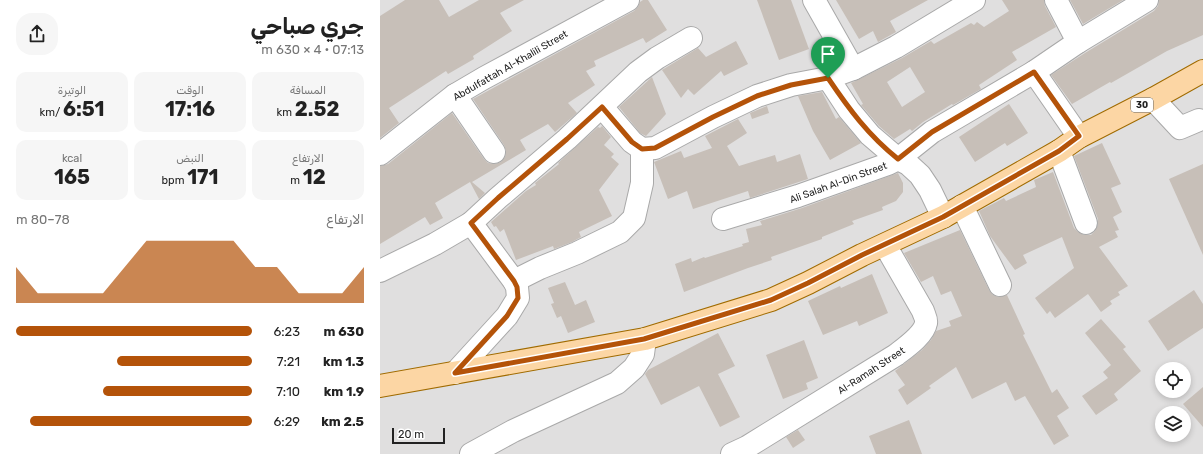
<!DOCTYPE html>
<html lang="ar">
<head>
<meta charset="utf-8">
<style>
	:root { --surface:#fff; --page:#f6f6f6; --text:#222; --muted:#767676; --accent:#b45309 }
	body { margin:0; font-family:Rubik,"Noto Naskh Arabic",sans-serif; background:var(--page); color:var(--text); direction:rtl; height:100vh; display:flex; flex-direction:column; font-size:15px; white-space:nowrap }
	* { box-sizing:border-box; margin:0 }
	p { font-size:13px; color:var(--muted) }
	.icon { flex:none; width:22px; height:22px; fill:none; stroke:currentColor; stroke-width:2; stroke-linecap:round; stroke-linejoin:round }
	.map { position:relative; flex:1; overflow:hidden; direction:ltr }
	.side { display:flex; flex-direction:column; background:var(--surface); width:380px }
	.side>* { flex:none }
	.buttons { position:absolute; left:775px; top:362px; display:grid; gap:8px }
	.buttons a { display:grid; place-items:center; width:36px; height:36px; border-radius:50%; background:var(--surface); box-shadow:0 2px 6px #0003; font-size:20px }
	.scale { position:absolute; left:12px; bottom:10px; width:53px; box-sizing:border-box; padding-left:4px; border:2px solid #222; border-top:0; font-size:11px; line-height:14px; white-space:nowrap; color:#222; -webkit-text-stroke:3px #fff; paint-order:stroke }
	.pin { position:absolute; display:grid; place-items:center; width:34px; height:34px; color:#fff; margin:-41px -17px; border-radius:50% 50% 50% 0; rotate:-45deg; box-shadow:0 0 4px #0007 }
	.pin .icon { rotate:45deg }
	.round { display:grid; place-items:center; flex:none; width:42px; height:42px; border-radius:16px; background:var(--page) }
	.head { display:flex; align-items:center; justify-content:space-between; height:68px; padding:0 16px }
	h1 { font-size:22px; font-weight:700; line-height:30px }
	.stats { display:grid; grid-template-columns:repeat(3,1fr); gap:6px; height:68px; padding:4px 16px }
	.stats div { display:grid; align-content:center; border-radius:10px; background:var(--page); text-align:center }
	.stats b { font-size:20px; font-weight:700 }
	.stats small { font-size:11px; font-weight:400 }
	.stats p { font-size:11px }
	.chart { height:112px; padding:8px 16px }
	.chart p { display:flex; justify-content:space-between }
	.chart svg { width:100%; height:72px; margin-top:4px; fill:var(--accent); opacity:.7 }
	ul { padding:0 16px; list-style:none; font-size:13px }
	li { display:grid; grid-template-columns:64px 48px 1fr; align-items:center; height:30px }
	li i { height:10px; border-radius:5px; background:var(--accent) }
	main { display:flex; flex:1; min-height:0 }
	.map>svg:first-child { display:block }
	.residential { fill:#e0dfdf; fill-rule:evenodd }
	.building { fill:#c7bfb8; fill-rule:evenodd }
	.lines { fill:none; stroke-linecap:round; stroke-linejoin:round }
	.minor-casing { stroke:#a9a9a9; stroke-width:24 }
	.major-casing { stroke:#a06b00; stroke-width:24 }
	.minor { stroke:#fff; stroke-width:22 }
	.major { stroke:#fcd6a4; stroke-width:22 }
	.route-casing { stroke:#fff; stroke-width:8 }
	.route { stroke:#b45309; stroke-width:5 }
	.labels { text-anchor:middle; stroke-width:3; stroke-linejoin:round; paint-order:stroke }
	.shield { fill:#fff; stroke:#646464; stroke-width:1 }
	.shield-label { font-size:9px; font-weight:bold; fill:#222 }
	.street-label { font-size:10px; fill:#222; stroke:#fff }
</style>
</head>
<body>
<main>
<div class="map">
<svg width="823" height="454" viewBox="0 0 823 454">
	<rect width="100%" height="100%" fill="#f2efe9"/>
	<path class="residential" d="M0,0H823V454H0ZM782,369H804V391H782ZM782,413H804V435H782Z"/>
	<g class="building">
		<polygon points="25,0 59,0 69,17 99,0 144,0 120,13 132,31 93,56 94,59 68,74 66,71 9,108 19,123 0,138 0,16"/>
		<polygon points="263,0 268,0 287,30 266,43 263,38 214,61 216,66 206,71 215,85 188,103 197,113 175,132 168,124 140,140 146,150 92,182 105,193 99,199 90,182 55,203 63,218 50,225 45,217 0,244 0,166 8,164 72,113 104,159 108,163 115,164 121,162 125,157 126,151 124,145 93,99 254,11 258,7 260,2"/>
		<polygon points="377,0 411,0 429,49 399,60"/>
		<polygon points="456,0 548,0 510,21 516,32 498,42 493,31 479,39"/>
		<path d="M622,0H664L665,6L676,27L632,52L637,60L599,85L601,89L573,105L572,104L543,122L532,131L530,129L514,139L499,126L481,105L483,104L471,83L522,58L551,41L554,44L591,23L594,25L597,22L604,27L629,11ZM530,67L545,92L522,107L507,82Z"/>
		<polygon points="690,0 743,0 703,24"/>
		<polygon points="779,0 823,0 823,35 787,51 731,83 730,82 692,104 671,75 705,53 774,11 778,6"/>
		<polygon points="356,41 368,64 344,76 341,71 314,95 308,89 301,98 282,70 318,48 326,57"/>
		<polygon points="272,77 286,114 266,136 260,133 239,107"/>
		<polygon points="442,92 456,119 459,117 481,143 450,160 433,131 418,96"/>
		<polygon points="629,104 648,133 627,146 625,143 595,162 579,137"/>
		<polygon points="387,106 389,113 372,119 370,113"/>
		<polygon points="358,119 367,133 347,146 359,166 395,155 397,162 420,154 428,179 370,198 368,191 313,209 307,191 288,199 274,162 301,151 304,158 332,148 325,136"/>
		<polygon points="222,126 231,137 224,145 234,154 231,157 239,164 219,190 232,216 199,232 201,237 192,242 174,249 173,246 136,260 124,229 120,232 116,226 114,227 111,222 146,191 156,185 155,183 179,164 178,163 218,127 220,128"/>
		<polygon points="722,143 741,184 731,188 742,212 733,217 739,230 735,231 738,237 719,247 748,286 738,292 740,295 730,301 732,304 721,312 708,294 675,318 670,311 667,314 655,298 694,268 682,237 643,255 647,263 635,270 610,236 599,211 624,198 626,201 656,187 654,180 673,172 694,228 698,232 704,235 711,235 715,231 718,225 718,219 694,156"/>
		<polygon points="823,164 823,255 789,179"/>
		<polygon points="518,173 523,183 523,192 516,201 502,207 503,210 472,221 474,224 442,237 442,239 391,257 392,260 368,268 304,292 295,264 311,258 312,262 324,257 325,258 363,246 362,244 369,242 366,229 382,225 380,221 422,208"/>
		<polygon points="580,230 609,290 613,295 619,297 627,295 645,334 643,335 672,393 677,389 689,408 677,416 689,436 674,445 645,396 635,401 626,382 592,399 576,367 549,386 551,388 527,405 518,390 525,385 515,371 542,350 551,340 556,331 571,326 569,321 582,316 571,291 561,295 553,276 541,282 524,253"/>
		<polygon points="492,274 508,313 479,326 477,321 443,335 428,301 460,286 461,288"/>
		<polygon points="185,282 195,305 206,300 215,322 188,333 181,316 177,318 171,304 174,303 168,288"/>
		<polygon points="814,290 823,304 823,328 788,351 768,321"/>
		<polygon points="721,319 746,347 743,349 761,371 734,394 738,400 716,415 702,396 728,378 723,372 731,365 705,333"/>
		<polygon points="338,333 355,366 338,374 360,417 340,427 319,386 281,405 265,374 268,370"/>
		<polygon points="424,340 438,378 426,383 428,389 403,399 386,355"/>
		<polygon points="823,387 823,427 803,404"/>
		<polygon points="529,420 542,454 496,454 489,436"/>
		<polygon points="418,430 425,440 413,448 406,437"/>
	</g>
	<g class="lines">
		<g class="minor-casing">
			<g id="minor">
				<polyline points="434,0 473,69"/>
				<polyline points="676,0 698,42"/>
				<polyline points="654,72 699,137"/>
				<polyline points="448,78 469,110 490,135 518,159 528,164 540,175 550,190 563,217"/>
				<polyline points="75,95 114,152"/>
				<polyline points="773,99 800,128 819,120"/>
				<polyline points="222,107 252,142 262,149 275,148 333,117 377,96 411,85 448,78 473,69 516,47 594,0"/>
				<polyline points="679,151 706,223"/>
				<polyline points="0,154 75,95 104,78 248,0"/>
				<polyline points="582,206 620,285"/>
				<polyline points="343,219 418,196 508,164 518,159 552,132 654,72 698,42 767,0"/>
				<polyline points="0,271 55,244 91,223 118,198 187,139 258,72 277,58 311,38"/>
				<polyline points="134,281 160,268 197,253 240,232 254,218 262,183 262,149"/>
				<polyline points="75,373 127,316 138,298 137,287 134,281 91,223"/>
				<polyline points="91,454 133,431 237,383 254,368 263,354 265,339"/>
				<path d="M352,454L367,447L516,355C525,348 544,335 546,323C547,319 544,315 543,311L505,245"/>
			</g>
		</g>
		<g class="major-casing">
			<polyline id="major" points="0,386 265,339 391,300 428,283 482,255 563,217 679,151 699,137 773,99 823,71"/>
		</g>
		<use href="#minor" class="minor"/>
		<use href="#major" class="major"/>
	</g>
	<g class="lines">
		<g class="route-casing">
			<path id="route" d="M654,72L699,136L679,151L563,217L482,255L428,283L391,300L264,339L75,373L127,316L138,298L137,287L134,281L91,223L118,198L187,139L222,107L252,142L262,149L275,148L333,117L377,96L411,85L448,78C469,109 488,135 518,159L552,132Z"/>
		</g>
		<use href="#route" class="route"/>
	</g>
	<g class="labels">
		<rect class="shield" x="751" y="98" width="22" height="14" rx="3"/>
		<g class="shield-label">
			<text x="762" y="108">30</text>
		</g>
		<g class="street-label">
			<text transform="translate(130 65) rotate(-30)" y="4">Abdulfattah Al-Khalili Street</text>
			<text transform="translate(458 182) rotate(-20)" y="4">Ali Salah Al-Din Street</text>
			<text transform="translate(491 370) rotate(-33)" y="4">Al-Ramah Street</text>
		</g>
	</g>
</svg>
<div class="buttons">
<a><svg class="icon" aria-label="locate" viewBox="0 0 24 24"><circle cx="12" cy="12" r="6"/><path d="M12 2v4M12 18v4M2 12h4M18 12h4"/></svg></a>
<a><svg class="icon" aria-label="layers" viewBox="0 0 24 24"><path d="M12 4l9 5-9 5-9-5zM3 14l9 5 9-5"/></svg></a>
</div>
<div class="scale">20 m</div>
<div class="pin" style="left:448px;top:78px;background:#1e9e55"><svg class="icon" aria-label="arrive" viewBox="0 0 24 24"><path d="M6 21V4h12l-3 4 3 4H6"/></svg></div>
</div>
<section class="side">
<div class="head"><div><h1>جري صباحي</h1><p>07:13 · 4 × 630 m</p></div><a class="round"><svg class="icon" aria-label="share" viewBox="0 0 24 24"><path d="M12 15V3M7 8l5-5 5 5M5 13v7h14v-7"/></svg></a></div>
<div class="stats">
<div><p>المسافة</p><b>2.52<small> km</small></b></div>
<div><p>الوقت</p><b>17:16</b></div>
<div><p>الوتيرة</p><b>6:51<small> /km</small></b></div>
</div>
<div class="stats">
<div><p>الارتفاع</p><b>12<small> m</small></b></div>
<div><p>النبض</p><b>171<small> bpm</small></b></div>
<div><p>kcal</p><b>165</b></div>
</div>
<div class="chart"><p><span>الارتفاع</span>78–80 m</p>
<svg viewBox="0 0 160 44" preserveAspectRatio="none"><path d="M0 44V22L10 38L20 38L30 38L40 38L50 22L60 6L70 6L80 6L90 6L100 6L110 22L120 22L130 38L140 38L150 38L160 22V44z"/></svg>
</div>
<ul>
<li><b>630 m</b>6:23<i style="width:100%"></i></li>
<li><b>1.3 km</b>7:21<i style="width:57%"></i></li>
<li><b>1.9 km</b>7:10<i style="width:63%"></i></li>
<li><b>2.5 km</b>6:29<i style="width:94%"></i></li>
</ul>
</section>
</main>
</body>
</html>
